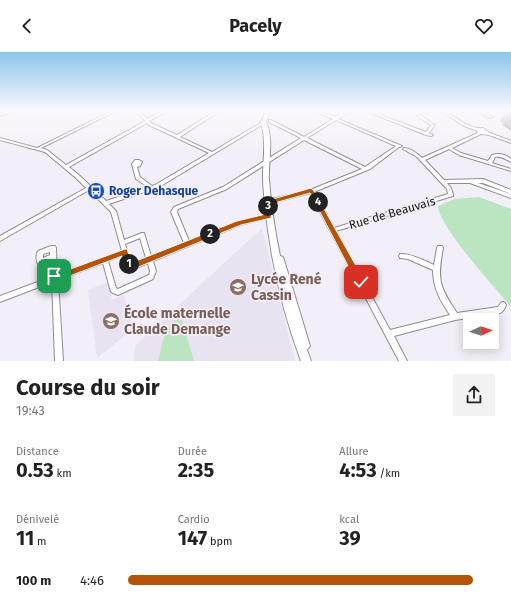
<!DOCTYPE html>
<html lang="fr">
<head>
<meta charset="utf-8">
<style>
	:root { --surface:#fff; --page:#f2f2f2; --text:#222; --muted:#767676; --accent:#b45309 }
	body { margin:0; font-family:"Fira Sans",sans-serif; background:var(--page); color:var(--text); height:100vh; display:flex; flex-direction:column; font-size:15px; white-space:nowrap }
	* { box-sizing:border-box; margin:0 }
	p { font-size:13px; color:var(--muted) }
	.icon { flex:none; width:22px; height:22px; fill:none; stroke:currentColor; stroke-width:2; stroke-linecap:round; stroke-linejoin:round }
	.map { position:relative; height:309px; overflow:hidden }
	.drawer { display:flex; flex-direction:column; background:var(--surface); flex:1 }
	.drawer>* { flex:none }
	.needle { width:26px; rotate:86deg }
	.buttons { position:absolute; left:463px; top:261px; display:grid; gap:8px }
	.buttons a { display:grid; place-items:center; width:36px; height:36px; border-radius:0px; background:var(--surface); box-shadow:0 2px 10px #0003; font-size:20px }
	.pin { position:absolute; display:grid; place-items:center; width:34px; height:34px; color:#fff; margin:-17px; border-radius:8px; box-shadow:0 2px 6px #0006 }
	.km { position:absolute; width:20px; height:20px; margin:-10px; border-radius:50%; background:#222; color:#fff; font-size:11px; line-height:20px; text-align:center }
	.round { display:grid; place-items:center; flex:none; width:42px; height:42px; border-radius:0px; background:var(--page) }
	.head { display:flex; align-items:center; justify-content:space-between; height:68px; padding:0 16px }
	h1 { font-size:22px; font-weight:700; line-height:30px }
	.metrics { display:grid; grid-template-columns:repeat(3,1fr); gap:6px; height:68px; padding:4px 16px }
	.metrics div { display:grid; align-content:center }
	.metrics b { font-size:20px; font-weight:700 }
	.metrics small { font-size:11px; font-weight:400 }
	.metrics p { font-size:11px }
	ul { padding:0 16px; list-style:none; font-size:13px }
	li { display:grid; grid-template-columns:64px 48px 1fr; align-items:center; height:30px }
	li i { height:10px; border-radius:5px; background:var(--accent) }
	header { display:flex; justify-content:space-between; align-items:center; height:52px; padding:0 16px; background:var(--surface); font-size:18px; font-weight:700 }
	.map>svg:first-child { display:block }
	.built { fill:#e9e2f1 }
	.green { fill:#bbe4c0 }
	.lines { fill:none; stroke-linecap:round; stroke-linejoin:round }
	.minor-casing { stroke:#8f8c93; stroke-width:2 }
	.tertiary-casing { stroke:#8f8c93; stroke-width:2 }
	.secondary-casing { stroke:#8f8c93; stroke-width:2 }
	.minor { fill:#fff; fill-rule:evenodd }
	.tertiary { fill:#fff; fill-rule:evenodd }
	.secondary { fill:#fff; fill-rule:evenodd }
	.wall { fill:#a4a2a9 }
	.building { fill:#bfbcc4; stroke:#868489 }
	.route { fill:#b45309; stroke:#fff }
	.labels { text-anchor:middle; stroke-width:3.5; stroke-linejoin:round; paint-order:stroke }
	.transit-label { font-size:12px; font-weight:bold; fill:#164399; stroke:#f3eff8; text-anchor:start }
	.street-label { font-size:12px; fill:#131214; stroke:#f3eff8 }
	.near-education-label { font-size:14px; font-weight:bold; fill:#785e54; stroke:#f3eff8; text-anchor:start }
</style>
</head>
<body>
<header><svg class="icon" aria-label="back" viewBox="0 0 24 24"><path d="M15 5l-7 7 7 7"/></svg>Pacely<svg class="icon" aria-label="heart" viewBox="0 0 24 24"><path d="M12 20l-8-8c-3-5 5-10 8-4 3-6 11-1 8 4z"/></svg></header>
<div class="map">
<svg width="511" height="309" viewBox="0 0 511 309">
	<rect width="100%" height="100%" fill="#f3eff8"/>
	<g class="built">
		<polygon points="262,176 295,309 134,309 135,294"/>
		<polygon points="108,230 112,248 124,243 132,278 97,306 88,238"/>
	</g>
	<g class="green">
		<path d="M479,145L511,157V255C496,237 438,173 438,154L455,147Z"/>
		<polygon points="180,262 194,309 158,309 165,281"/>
	</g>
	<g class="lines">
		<g class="minor-casing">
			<g id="minor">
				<path d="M112,59H116L41,96L47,98L66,113L145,69L136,59H139L147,67L163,59H166V60L149,69L151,71L177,83L215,59H218V60L180,85L212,100L262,70L265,71L159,135L109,152L116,159L124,188L142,181H144L151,204L184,191L171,160L174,155L223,135L301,86L269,70V68H271L304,85L333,67L316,60V59H319L335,65L346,59H349V60L338,67L402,94L399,95L370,117L314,140L334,176L448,142L447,137L417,105L403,97L404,96C410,96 418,102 422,106L478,81L477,80L478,79L464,74L442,60V59H445C455,65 471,78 483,76L490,81L511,89V91L489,83L481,82L452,96L461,101L488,109L492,103C499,101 505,102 511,107V110C505,107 502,104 495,105L492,111L511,117V119L459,103L449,97L425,108L444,128L483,127L511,138V142L483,131H478L511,142V146L470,131H447L451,136L453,143V144L336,179L390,278L450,263C440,248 433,236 433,218L408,207L400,206L399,204L400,202C410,201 425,209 434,213L437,196L438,194H442L443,196C437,228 439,234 457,261L498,255L501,251L503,250L505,251L506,253C505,256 503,260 500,261L455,268L394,284L407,309H399L310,141L268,152L266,150L268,148L310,138L362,117L304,88L227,137L178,157L177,160L189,189L237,170L269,162L271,163L272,164L271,165L240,173L153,209L156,219L153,227L118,243L111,240L103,211L58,228L63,309H55L52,230L0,250V244L51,225V208L40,213L38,212C36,209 36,202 38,199L51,194H55L56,196L57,223L122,199L111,160L89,138L0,189V184L86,136L76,126L45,100L0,88V86L37,96ZM336,68L396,94L365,115L307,86ZM147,71L149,73L209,101L155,133L152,134L140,125L137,115L140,114L142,110L139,108H135L132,112L136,127L148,135L106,149L80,124L69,115ZM140,186L146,206L136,210H130L125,192ZM50,200V203L43,206V202ZM123,203L126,214L136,216L148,211L150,219L149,223L118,237L116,236L108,209Z"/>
				<polygon points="366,59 370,59 426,80 431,73 417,64 420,63 435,73 429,81 433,83 431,84 426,83"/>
				<polygon points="477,59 481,59 493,65 490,66"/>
			</g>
		</g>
		<g class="tertiary-casing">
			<polygon id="tertiary" points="10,59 15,59 0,64 0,62"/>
		</g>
		<g class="secondary-casing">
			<path id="secondary" d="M265,59H269L268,65L266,70C274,86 268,110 269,128C271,154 275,179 280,204L283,205L284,208L310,294L307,298L311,309H301C282,258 270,206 265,152C264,143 263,133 263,124C263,109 267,84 260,70L264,65Z"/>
		</g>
		<use href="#minor" class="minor"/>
		<use href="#tertiary" class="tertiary"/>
		<use href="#secondary" class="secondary"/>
	</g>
	<polygon class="wall" points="506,60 511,60 511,79 502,73 503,71 500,69"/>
	<polygon class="building" points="506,60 511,60 511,66 508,64 509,62"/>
	<linearGradient id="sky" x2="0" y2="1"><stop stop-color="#8bc6ea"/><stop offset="0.58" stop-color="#faf8fc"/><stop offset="1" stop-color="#faf8fc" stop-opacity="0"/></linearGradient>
	<rect width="511" height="102" fill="url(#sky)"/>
	<polygon class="route" points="311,136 314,139 364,228 364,233 358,233 310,141 271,152 271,166 241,173 136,216 125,214 122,204 54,230 50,226 51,221 57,222 125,197 127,197 131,209 136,209 237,169 266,162 266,149"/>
	<defs>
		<g id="bus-disc" transform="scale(0.9)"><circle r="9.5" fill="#1a4fb4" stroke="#f3eff8"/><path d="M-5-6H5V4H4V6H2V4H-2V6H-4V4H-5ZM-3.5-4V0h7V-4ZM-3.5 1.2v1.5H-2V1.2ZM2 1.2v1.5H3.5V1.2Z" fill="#fff"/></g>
		<g id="school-disc" transform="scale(0.9)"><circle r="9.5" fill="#8d6e63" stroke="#f3eff8"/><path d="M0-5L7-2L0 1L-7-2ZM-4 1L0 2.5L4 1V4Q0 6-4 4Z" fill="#fff"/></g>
	</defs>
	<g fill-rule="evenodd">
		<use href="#bus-disc" x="96" y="139"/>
		<use href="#school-disc" x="238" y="235"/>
		<use href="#school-disc" x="111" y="269"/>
	</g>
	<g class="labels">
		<g class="transit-label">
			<text x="109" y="143">Roger Dehasque</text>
		</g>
		<g class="street-label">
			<text transform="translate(392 161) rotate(-16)" y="4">Rue de Beauvais</text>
		</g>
		<g class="near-education-label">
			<text x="251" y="232">Lycée René<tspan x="251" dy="16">Cassin</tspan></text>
			<text x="124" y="266">École maternelle<tspan x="124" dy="16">Claude Demange</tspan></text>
		</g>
	</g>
</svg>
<div class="buttons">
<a><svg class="needle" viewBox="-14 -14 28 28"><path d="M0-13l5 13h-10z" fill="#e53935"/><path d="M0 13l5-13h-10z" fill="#767676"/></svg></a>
</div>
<div class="pin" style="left:54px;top:224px;background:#1e9e55"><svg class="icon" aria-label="arrive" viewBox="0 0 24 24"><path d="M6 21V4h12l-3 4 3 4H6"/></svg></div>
<div class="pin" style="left:361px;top:230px;background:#d93025"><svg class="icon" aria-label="check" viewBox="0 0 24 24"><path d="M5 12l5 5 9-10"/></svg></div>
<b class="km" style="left:129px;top:212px">1</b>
<b class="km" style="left:210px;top:182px">2</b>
<b class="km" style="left:268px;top:154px">3</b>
<b class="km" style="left:318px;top:150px">4</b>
</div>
<section class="drawer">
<div class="head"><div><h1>Course du soir</h1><p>19:43</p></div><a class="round"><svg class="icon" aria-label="share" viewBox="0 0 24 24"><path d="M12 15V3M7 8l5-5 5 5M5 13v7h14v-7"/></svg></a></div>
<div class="metrics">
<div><p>Distance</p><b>0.53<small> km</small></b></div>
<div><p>Durée</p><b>2:35</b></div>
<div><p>Allure</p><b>4:53<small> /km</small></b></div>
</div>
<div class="metrics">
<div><p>Dénivelé</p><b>11<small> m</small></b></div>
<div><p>Cardio</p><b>147<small> bpm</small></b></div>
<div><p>kcal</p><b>39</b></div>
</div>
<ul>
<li><b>100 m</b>4:46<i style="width:94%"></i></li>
</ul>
</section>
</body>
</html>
